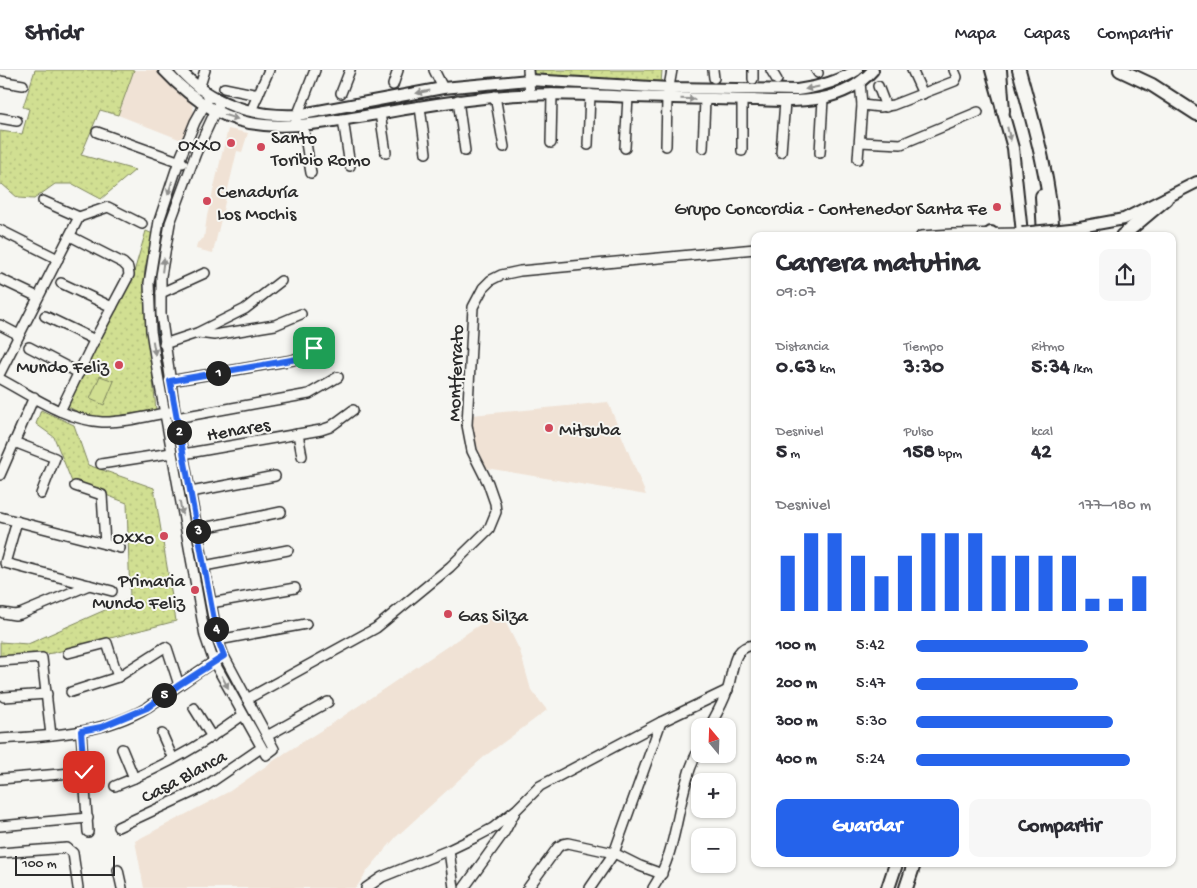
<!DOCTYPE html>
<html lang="es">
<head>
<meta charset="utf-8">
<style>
	:root { --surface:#fff; --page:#f7f7f7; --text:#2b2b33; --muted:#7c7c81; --line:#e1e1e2; --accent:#2563eb }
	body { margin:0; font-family:"Gochi Hand",sans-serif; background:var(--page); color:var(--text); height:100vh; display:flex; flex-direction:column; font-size:19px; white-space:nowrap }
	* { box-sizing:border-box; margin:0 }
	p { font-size:16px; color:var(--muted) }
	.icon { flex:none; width:28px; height:28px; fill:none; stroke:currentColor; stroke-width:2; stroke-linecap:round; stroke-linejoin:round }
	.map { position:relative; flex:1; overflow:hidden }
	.drawer { position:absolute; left:751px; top:162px; width:425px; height:635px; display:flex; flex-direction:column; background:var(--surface); border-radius:10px; box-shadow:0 1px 4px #0004 }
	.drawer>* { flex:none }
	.needle { width:32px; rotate:341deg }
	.tools { position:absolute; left:691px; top:648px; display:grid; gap:10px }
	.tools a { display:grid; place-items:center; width:45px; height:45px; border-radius:10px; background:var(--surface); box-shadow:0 1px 4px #0004; font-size:25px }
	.scale { position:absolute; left:15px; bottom:12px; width:100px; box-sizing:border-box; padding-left:5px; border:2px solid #2b2b2b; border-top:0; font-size:14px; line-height:18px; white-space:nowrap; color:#2b2b2b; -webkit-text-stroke:4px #f6f6f2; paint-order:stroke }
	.pin { position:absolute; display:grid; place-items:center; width:42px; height:42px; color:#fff; margin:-21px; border-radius:10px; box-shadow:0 2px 8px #0006 }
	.km { position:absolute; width:25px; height:25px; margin:-12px; border-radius:50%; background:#222; color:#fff; font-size:14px; line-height:25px; text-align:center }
	.round { display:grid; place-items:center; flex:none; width:52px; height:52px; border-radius:10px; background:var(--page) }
	.head { display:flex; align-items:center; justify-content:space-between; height:85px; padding:0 25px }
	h1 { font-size:28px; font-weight:700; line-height:38px }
	.stats { display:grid; grid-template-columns:repeat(3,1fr); gap:8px; height:85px; padding:5px 25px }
	.stats div { display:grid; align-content:center }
	.stats b { font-size:21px; font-weight:700 }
	.stats small { font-size:14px; font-weight:400 }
	.stats p { font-size:14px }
	.chart { height:140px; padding:10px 25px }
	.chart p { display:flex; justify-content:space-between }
	.chart svg { width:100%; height:90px; margin-top:5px; stroke:var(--accent); stroke-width:6 }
	.action { display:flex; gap:10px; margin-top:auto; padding:10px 25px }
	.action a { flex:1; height:58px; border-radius:10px; background:var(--accent); color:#fff; font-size:20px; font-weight:700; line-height:58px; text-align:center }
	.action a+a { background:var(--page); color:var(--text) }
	ul { padding:0 25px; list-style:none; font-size:16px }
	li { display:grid; grid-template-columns:80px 60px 1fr; align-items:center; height:38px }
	li i { height:12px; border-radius:6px; background:var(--accent) }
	header { display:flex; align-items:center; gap:30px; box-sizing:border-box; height:70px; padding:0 25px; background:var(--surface); border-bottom:1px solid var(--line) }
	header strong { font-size:24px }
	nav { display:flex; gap:28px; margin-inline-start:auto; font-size:18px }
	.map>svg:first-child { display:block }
	.built { fill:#f0e2d5 }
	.grass { fill:url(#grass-dots); stroke:#7e855e }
	.garden { fill:#d1df92; stroke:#7e855e }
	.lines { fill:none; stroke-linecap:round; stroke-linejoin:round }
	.stream { stroke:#6e95a8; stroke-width:2 }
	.minor-casing { stroke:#2b2b2b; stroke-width:12 }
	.major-casing { stroke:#2b2b2b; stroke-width:14 }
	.highway-casing { stroke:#2b2b2b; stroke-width:16 }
	.minor { stroke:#f6f6f2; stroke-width:9 }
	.major { stroke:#f6f6f2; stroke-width:10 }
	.highway { stroke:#f6f6f2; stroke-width:12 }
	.major-bridge-casing { stroke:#2b2b2b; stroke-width:14; stroke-linecap:butt }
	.major-bridge { stroke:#f6f6f2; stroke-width:10 }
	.oneway { fill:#90908e }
	.route-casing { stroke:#fff; stroke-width:10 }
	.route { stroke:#2563eb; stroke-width:6 }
	.poi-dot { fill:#d1495b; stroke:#f6f6f2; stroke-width:2 }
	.labels { text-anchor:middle; stroke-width:4; stroke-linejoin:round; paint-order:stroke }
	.poi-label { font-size:19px; fill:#2b2b2b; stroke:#f6f6f2; text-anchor:end }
	.street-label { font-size:19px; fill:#2b2b2b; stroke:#f6f6f2 }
</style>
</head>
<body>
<header>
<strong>Stridr</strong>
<nav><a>Mapa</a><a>Capas</a><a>Compartir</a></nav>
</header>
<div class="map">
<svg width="1197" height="818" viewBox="0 0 1197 818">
	<defs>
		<pattern id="grass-dots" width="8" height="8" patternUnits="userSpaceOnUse" patternTransform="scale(1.25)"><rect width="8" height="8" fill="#d1df92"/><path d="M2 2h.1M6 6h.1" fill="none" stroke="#b4c07e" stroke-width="1.8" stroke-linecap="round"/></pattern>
	</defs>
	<rect width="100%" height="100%" fill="#f6f6f2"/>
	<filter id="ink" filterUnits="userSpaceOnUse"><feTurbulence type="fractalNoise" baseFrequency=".02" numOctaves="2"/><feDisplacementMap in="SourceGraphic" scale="10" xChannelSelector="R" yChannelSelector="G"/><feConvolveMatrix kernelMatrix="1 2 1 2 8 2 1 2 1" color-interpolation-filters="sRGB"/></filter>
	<g filter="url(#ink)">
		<g class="built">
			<polygon points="134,0 161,0 191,31 194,42 184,71 118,45"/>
			<polygon points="228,59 248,63 242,82 237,81 213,183 196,179 197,173 204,168 207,146"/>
			<polygon points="608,332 646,425 486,398 472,364 472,345"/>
			<polygon points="500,541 520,581 531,620 547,640 485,686 396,767 368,800 356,818 144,818 135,771 230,721 285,683 336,651"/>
		</g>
		<g class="grass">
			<polygon points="35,0 134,0 118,45 100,40 81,85 135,100 101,129 73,114 55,114 34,129 18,128 2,114 0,115 0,61 22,64 29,39 23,37"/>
			<polygon points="534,0 662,0 661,14 535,9"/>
			<polygon points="146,161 153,164 145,198 144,220 156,340 117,346 97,347 85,346 67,336 134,202"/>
			<polygon points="41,340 74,355 88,395 154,418 176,551 53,583 0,589 0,572 28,574 130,529 127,433 72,412 54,367 36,354"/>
		</g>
		<polygon class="garden" points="100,306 114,311 104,335 90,329"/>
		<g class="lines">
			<g class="stream">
				<polyline points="161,168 162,162"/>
				<polyline points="154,225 156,197"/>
				<polyline points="155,247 170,339"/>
				<path d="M171,346L206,531C206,538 206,544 207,551C212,586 246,637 264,669"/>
			</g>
			<g class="minor-casing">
				<g id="minor">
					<polyline points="434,0 443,18"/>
					<polyline points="528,0 530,24"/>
					<polyline points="713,0 714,8"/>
					<polyline points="753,0 753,9"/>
					<polyline points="771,0 777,10"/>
					<polyline points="816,0 818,3"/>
					<polyline points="912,0 923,24"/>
					<polyline points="0,11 23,15"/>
					<polyline points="393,15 398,0"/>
					<polyline points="878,16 886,37"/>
					<polyline points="224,18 258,25"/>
					<polyline points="199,19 205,0"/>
					<polyline points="341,23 350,0"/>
					<polyline points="495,26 504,77"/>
					<polyline points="208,29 195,52 179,91 159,151 149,213 151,261 158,305 205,566 214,592 266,685 274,679 224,586 218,570 175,341 161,244 161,206 170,153 196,83 220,31"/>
					<polyline points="458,30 465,81"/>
					<polyline points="742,30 742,81"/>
					<polyline points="862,35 880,37 893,35 955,11 957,7 954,0"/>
					<polyline points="420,37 426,83"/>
					<polyline points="251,41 269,0"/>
					<polyline points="380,43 386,83"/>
					<polyline points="0,48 17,51"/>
					<polyline points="296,49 315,0"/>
					<polyline points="343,49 350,96"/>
					<polyline points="303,55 311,103"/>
					<polyline points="97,62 183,93"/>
					<polyline points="860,72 901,74 978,42"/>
					<polyline points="551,73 552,24"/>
					<polyline points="588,75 590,24"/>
					<polyline points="666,76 667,28 672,0"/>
					<polyline points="625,78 628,27"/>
					<polyline points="703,78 705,30"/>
					<polyline points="781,82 785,32"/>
					<polyline points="820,83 823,29"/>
					<polyline points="858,89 862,35 860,12"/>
					<polyline points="43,131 79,147 108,137 142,154"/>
					<polyline points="0,160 58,189"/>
					<polyline points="921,166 953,164 1022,163"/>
					<polyline points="0,209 38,227"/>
					<polyline points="61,213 112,237"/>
					<polyline points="161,223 205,203"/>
					<polyline points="45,246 95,270"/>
					<polyline points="0,255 19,265"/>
					<polyline points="198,263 214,265 275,255 301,244"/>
					<polyline points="164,274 197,263 245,239 281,211"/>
					<polyline points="29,277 79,303"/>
					<polyline points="0,303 79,147"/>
					<path d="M0,309C32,326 65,350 102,352C124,353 148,346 170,342"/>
					<polyline points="170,311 293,290 302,286 318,275"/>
					<polyline points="60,341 94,271 129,205 128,198 123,193 70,166"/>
					<polyline points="176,348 309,324 338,307"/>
					<polyline points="298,364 302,386"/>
					<polyline points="14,372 55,388 41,424"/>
					<polyline points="183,384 321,360 330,357 353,340"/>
					<polyline points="101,394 171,383"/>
					<polyline points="0,405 34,327"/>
					<polyline points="75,416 102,425 105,474"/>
					<polyline points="191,422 275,406"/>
					<polyline points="0,447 120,478"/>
					<polyline points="17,451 5,493 112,521"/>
					<polyline points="198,459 281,442"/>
					<polyline points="204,496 288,480"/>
					<polyline points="211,533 295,518"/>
					<polyline points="3,543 15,545 20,544 89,515"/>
					<polyline points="218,570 306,554"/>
					<polyline points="68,583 107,573 118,607"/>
					<polyline points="0,591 42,588 51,665"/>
					<polyline points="71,622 118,607 165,577 167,578 179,615"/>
					<polyline points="4,627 47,624"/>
					<polyline points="247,629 376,558 450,497 489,459 496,442 495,433 488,413 472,381 467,355 473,237 483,218 491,210 501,205 520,201 755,179"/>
					<polyline points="194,638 212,667"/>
					<path d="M710,656C716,645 723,633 727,621C734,603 730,576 755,575"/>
					<polyline points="81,661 88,762"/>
					<polyline points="162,664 173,689"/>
					<polyline points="267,666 328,632"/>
					<path d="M0,669C50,666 104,664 148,637C171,622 193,604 217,590"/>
					<polyline points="122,679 134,708"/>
					<polyline points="0,709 84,702"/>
					<path d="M115,716C161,698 204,674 243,645"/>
					<polyline points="0,756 88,748"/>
					<polyline points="118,757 204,717 261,678"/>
					<polyline points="449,780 454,818"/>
					<polyline points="0,783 67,778 73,783 78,818"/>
					<polyline points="118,800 122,818"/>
					<polyline points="366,818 382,807 449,780 476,767 493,758 517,739 540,716 661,652 728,620"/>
					<polyline points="464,818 505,761 515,742"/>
					<polyline points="528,818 558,777 563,774 568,773 614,783 640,796 662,804"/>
					<polyline points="590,818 614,783 661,652"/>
					<path d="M653,818C674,787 676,748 686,713C689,700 694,688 700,677"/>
				</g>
			</g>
			<g class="major-casing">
				<g id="major">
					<path d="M164,0C191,29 223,52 264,55C301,58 340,50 377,44C415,37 454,31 493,27C539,22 586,25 632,27C673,28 713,29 754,30C796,32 842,35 873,0"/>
					<path d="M180,0C210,34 253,47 297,45L443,18L529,10L669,18L797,20C818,17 838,12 857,0"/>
					<polyline points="991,0 1013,78 1022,163"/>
					<polyline points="1080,157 1124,149 1197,112"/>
				</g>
			</g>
			<g class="highway-casing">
				<g id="highway">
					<polyline points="1000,0 1003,41"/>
					<path d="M1019,0C1034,55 1050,109 1053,166"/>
					<polyline points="1120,0 1152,15 1197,44"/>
					<polyline points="1042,126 1044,166"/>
					<polyline points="991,163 991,166"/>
					<polyline points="1122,166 1166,129"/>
					<polyline points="888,818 896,794"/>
					<polyline points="906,818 914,794"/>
				</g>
			</g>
			<use href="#minor" class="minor"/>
			<use href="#major" class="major"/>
			<use href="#highway" class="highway"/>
			<g class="major-bridge-casing">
				<polyline id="major-bridge" points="1022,163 1080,157"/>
			</g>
			<use href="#major-bridge" class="major-bridge"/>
		</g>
		<defs><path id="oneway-solid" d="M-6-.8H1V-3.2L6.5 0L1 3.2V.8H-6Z" transform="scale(1.25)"/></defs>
		<g class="oneway">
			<use href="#oneway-solid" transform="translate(812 18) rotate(169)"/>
			<use href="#oneway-solid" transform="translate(423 22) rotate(169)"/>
			<use href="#oneway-solid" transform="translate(688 29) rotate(2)"/>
			<use href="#oneway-solid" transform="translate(231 47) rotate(18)"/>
			<use href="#oneway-solid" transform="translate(1009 64) rotate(76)"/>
			<use href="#oneway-solid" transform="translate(170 118) rotate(108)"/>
			<use href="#oneway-solid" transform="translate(163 195) rotate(-83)"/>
			<use href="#oneway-solid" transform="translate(154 278) rotate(81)"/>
			<use href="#oneway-solid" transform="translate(181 438) rotate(80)"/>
			<use href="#oneway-solid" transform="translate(225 612) rotate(62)"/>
		</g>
	</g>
	<g class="lines" filter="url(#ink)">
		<g class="route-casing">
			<polyline id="route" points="84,702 81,661 101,657 147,638 179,615 224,586 218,570 211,534 170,311 297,289 314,278"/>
		</g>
		<use href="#route" class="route"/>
	</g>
	<g class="poi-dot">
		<circle cx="231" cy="73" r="5"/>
		<circle cx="261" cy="77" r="5"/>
		<circle cx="207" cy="131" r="5"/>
		<circle cx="997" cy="137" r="5"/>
		<circle cx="119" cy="295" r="5"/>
		<circle cx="549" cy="358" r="5"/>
		<circle cx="164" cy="466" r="5"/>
		<circle cx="195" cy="520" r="5"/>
		<circle cx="448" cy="544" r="5"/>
	</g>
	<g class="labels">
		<g class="poi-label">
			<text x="271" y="73" text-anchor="start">Santo<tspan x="271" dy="22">Toribio Romo</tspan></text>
			<text x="221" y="80">OXXO</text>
			<text x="217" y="127" text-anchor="start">Cenaduría<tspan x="217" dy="22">Los Mochis</tspan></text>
			<text x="987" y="144">Grupo Concordia - Contenedor Santa Fe</text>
			<text x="109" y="302">Mundo Feliz</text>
			<text x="559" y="365" text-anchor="start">Mitsuba</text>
			<text x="154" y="473">Oxxo</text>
			<text x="185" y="516">Primaria<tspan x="185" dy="22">Mundo Feliz</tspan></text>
			<text x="458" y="551" text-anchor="start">Gas Silza</text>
		</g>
		<g class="street-label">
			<text transform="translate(454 303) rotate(-88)" y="7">Montferrato</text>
			<text transform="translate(238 358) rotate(-10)" y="7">Henares</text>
			<text transform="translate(183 705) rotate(-28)" y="7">Casa Blanca</text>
		</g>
	</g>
</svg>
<div class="tools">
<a><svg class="needle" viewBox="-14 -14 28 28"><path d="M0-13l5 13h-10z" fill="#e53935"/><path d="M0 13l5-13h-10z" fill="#7c7c81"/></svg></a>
<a>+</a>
<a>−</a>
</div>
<div class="scale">100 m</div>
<div class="pin" style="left:314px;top:278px;background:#1e9e55"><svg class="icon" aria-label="arrive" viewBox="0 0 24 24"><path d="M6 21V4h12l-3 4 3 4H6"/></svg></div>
<div class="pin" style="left:84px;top:702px;background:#d93025"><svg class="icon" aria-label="check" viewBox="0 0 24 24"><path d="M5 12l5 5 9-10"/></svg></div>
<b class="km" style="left:218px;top:303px">1</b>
<b class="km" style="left:179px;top:362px">2</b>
<b class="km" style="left:198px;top:461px">3</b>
<b class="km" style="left:216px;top:559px">4</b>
<b class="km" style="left:164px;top:625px">5</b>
<section class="drawer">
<div class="head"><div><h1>Carrera matutina</h1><p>09:07</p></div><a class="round"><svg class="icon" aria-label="share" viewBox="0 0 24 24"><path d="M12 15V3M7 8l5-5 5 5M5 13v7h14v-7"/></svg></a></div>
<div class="stats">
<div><p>Distancia</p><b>0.63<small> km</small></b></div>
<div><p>Tiempo</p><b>3:30</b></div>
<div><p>Ritmo</p><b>5:34<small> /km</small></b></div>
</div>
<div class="stats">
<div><p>Desnivel</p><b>5<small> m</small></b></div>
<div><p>Pulso</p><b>158<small> bpm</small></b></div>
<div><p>kcal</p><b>42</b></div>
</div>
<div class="chart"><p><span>Desnivel</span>177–180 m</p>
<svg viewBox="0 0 160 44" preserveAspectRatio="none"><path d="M5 44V17M15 44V6M25 44V6M35 44V17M45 44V27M55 44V17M65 44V6M75 44V6M85 44V6M95 44V17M105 44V17M115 44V17M125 44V17M135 44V38M145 44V38M155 44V27"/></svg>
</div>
<ul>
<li><b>100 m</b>5:42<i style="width:73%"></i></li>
<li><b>200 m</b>5:47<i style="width:69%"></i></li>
<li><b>300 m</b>5:30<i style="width:84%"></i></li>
<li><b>400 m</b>5:24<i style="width:91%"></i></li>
</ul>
<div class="action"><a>Guardar</a><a>Compartir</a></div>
</section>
</div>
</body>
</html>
